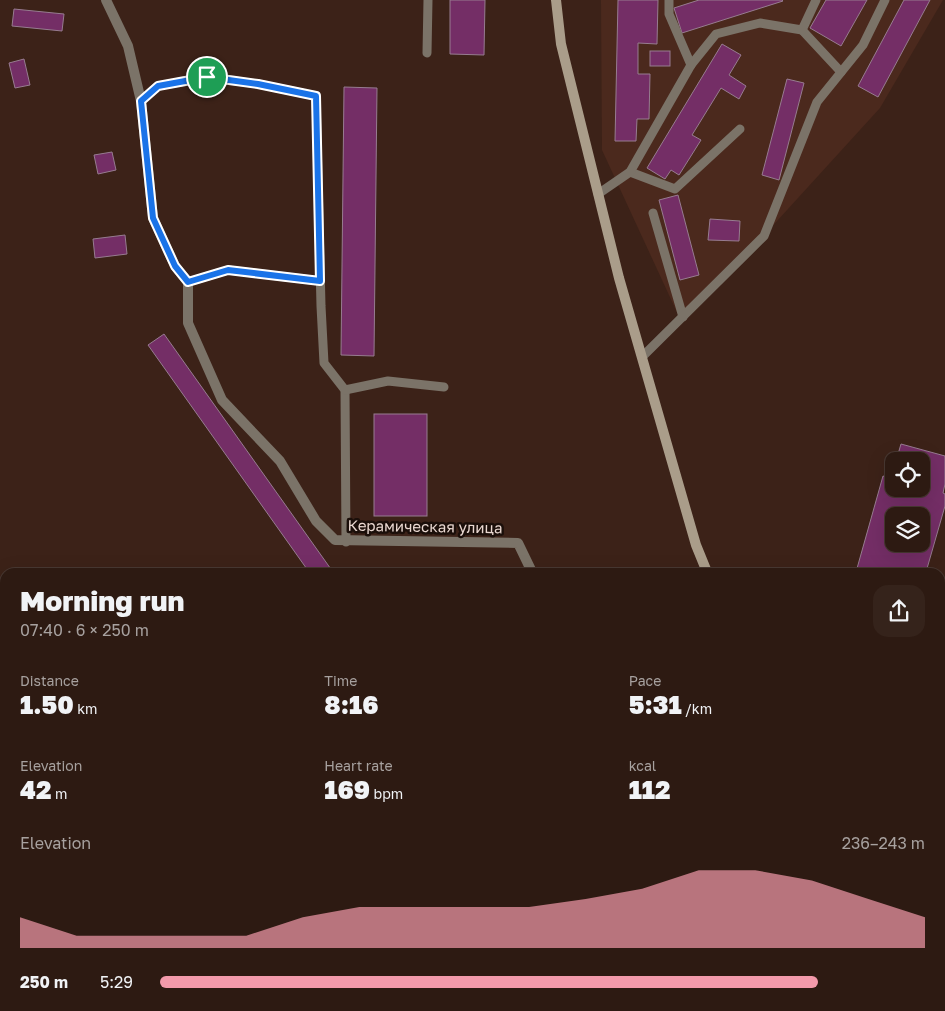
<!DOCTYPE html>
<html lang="en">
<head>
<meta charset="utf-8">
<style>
	:root { --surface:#2d1a12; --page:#35231b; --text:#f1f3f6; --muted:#a7a19f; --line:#483832; --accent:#f39aab }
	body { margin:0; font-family:"Golos Text",sans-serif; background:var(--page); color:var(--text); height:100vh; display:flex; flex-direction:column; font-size:19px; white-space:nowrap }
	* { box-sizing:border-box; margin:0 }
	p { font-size:16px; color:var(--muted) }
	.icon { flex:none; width:28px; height:28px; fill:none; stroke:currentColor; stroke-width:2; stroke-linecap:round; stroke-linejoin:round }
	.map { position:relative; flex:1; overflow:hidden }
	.details { position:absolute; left:0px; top:568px; width:945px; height:444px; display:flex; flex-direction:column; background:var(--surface); border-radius:15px 15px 0 0; box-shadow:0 5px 20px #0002,0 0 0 1px var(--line) }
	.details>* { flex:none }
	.fabs { position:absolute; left:885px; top:452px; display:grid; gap:10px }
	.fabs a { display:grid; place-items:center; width:45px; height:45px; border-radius:10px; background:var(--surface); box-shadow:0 5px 20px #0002,0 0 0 1px var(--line); font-size:25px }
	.pin { position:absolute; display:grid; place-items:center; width:42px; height:42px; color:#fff; margin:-21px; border:2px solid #fff; border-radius:50%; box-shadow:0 1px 5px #0007 }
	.round { display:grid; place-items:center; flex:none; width:52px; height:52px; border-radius:15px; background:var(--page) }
	.headline { display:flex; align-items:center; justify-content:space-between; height:85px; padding:0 20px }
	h1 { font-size:28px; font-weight:800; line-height:38px }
	.figures { display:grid; grid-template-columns:repeat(3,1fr); gap:8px; height:85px; padding:5px 20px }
	.figures div { display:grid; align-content:center }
	.figures b { font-size:25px; font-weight:800 }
	.figures small { font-size:14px; font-weight:400 }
	.figures p { font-size:14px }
	.chart { height:140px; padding:10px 20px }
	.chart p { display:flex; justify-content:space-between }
	.chart svg { width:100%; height:90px; margin-top:5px; fill:var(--accent); opacity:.7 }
	ul { padding:0 20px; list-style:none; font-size:16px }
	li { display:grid; grid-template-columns:80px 60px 1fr; align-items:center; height:38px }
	li i { height:12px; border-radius:6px; background:var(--accent) }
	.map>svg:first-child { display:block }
	.built { fill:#4b291d }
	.building { fill:#742e66; stroke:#977c90; fill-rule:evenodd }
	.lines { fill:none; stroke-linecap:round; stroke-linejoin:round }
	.lane { stroke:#7b7368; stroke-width:9 }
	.street { stroke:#7b7368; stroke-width:10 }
	.secondary { stroke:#aa9d8a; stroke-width:10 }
	.route-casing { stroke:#fff; stroke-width:10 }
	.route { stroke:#1a73e8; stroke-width:6 }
	.labels { text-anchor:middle; stroke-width:5; stroke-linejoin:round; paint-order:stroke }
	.street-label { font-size:15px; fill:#ead8d1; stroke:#1b0f0a }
</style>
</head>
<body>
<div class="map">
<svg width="945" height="1011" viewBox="0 0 945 1011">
	<rect width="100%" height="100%" fill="#3c2218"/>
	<polygon class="built" points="601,0 943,0 880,108 767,232 681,321 602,150"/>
	<g class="building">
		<polygon points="450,0 485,0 484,55 450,54"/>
		<polygon points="618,0 658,0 657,44 638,43 638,74 650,74 649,119 637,119 636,141 615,141"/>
		<polygon points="699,0 782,0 783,1 682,33 674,8"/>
		<polygon points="826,0 867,0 841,46 810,28"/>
		<polygon points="904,0 930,0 878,97 858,86"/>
		<polygon points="14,9 64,14 62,31 12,26"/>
		<polygon points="722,44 741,55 729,75 746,86 739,99 721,88 692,135 701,140 679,175 671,170 665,179 647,168"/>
		<rect x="650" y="51" width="20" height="15"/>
		<polygon points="24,59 30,85 15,88 9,63"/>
		<polygon points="787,79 804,83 779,180 762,175"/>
		<polygon points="344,87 377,88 374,356 341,355"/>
		<polygon points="112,152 116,170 98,174 94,155"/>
		<polygon points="678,195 699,275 680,280 659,200"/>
		<polygon points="710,219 740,221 739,241 708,240"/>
		<polygon points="125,235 127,254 95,258 93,239"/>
		<polygon points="164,334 333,572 309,572 148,345"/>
		<rect x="374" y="414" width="53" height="102"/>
		<path d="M901,444L945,456V484L943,493L945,494V506L926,572H856L883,476L892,479L894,471V489H921V461H896ZM894,516H921V544H894Z"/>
		<polygon points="5,693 5,823 0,825 0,694"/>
		<polygon points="940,776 945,777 945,814 940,813"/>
	</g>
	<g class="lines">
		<g class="lane">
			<polyline points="669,0 669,14 691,65"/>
			<polyline points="802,30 841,72"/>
			<polyline points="427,53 428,0"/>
			<polyline points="141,101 158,86 207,77 258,84 316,96 321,306 324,363 345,390 346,542"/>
			<polyline points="630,172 675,189 740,129"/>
			<polyline points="598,194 630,172 691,65 716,34 760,23 802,30 816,0"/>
			<polyline points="653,213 683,317"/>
			<polyline points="188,282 228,270 320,281"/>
			<polyline points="642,357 764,236 817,102 863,45 885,0"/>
			<polyline points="345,390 388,381 444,387"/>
		</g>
		<polyline class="street" points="106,0 128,46 141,101 153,218 175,266 188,282 188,323 222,400 280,461 316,521 335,540 518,543 532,572"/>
		<g class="secondary">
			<polyline points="556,0 561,44 619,278 696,545 707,572"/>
			<polyline points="833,1011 835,1006"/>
		</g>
	</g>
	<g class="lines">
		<g class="route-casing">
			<polygon id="route" points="207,77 258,84 316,96 320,281 228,270 188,282 175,266 153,218 141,101 158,86"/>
		</g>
		<use href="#route" class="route"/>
	</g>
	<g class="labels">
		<g class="street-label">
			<text transform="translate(425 527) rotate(1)" y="5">Керамическая улица</text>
		</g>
	</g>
</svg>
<div class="fabs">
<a><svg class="icon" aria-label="locate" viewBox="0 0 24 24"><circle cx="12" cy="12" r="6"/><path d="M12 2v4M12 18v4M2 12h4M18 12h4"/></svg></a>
<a><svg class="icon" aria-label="layers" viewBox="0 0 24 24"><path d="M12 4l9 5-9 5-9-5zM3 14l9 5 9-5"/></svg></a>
</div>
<div class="pin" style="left:207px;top:77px;background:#1e9e55"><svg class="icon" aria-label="arrive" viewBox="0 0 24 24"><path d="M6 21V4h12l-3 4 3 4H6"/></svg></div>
<section class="details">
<div class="headline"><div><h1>Morning run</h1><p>07:40 · 6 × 250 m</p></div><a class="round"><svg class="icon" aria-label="share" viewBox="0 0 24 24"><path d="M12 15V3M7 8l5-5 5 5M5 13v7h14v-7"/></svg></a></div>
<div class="figures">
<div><p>Distance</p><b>1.50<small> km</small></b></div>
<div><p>Time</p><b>8:16</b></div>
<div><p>Pace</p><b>5:31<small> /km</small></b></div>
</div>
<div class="figures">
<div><p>Elevation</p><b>42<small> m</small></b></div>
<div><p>Heart rate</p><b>169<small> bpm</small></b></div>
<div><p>kcal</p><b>112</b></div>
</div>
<div class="chart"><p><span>Elevation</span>236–243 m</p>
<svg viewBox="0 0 160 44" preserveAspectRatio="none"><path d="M0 44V29L10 38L20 38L30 38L40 38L50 29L60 24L70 24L80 24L90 24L100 20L110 15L120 6L130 6L140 11L150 20L160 29V44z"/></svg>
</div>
<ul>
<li><b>250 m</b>5:29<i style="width:86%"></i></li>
</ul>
</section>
</div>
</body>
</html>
